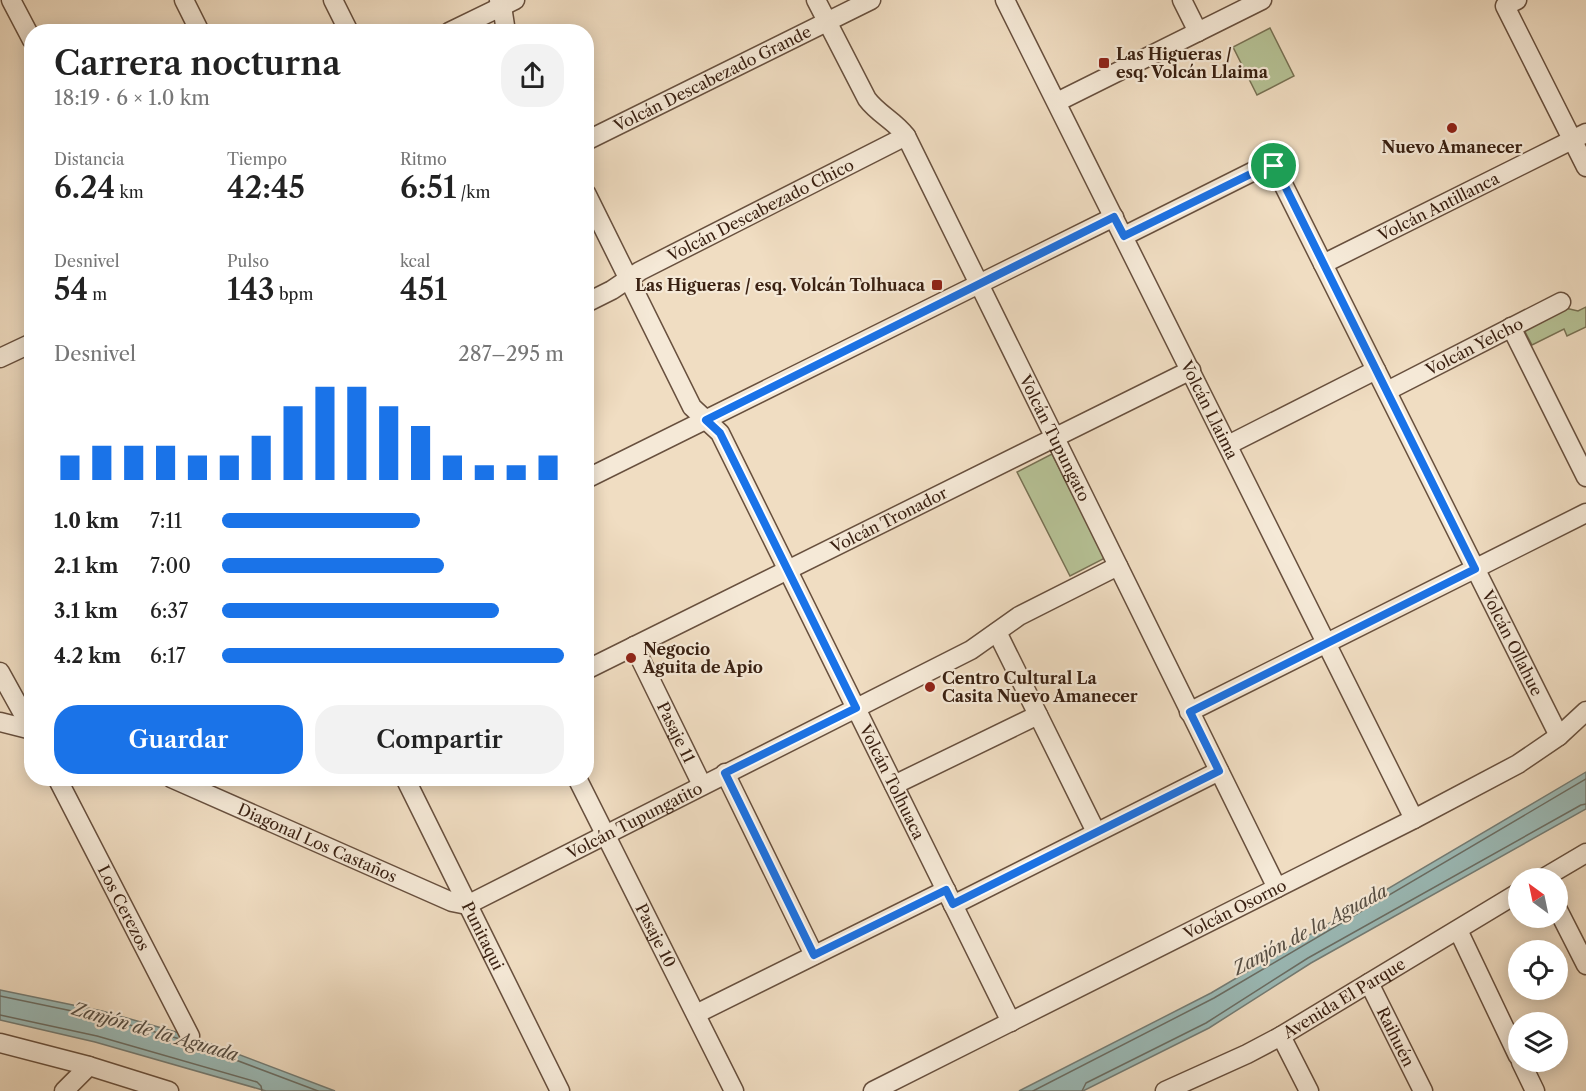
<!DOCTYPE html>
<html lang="es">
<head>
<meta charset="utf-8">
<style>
	:root { --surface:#fff; --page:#f2f2f2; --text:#222; --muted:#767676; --accent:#1a73e8 }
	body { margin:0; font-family:"Libre Caslon Text",serif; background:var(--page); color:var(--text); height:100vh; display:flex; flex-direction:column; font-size:22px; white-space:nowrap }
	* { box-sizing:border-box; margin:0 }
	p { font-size:20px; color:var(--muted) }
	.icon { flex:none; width:33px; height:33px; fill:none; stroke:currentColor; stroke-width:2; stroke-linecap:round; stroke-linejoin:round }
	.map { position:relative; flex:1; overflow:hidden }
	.side { position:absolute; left:24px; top:24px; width:570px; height:762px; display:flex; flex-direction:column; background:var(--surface); border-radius:24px; box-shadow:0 3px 15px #0003 }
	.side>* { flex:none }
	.needle { width:39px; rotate:327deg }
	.tools { position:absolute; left:1508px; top:868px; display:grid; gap:12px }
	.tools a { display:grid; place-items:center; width:60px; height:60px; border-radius:50%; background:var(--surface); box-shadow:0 3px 15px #0003; font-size:30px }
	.pin { position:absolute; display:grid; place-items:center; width:51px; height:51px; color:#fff; margin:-26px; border:3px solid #fff; border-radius:50%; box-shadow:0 2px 6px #0007 }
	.round { display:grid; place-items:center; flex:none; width:63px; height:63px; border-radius:24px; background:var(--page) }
	.overview { display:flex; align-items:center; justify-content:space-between; height:102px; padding:0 30px }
	h1 { font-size:33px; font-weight:600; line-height:45px }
	.stats { display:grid; grid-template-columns:repeat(3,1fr); gap:9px; height:102px; padding:6px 30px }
	.stats div { display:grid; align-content:center }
	.stats b { font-size:30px; font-weight:600 }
	.stats small { font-size:16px; font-weight:400 }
	.stats p { font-size:16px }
	.chart { height:168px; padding:12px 30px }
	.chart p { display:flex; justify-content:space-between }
	.chart svg { width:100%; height:108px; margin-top:6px; stroke:var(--accent); stroke-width:6 }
	.cta { display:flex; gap:12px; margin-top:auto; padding:12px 30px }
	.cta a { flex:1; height:69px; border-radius:24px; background:var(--accent); color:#fff; font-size:24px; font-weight:600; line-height:69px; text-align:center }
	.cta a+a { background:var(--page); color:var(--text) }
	ul { padding:0 30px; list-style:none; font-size:20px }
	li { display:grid; grid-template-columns:96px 72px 1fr; align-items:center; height:45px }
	li i { height:15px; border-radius:8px; background:var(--accent) }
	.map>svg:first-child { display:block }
	.green { fill:#b6c296; stroke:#787254; stroke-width:1.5 }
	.water { fill:#9bbbb8; stroke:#747d76; stroke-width:1.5 }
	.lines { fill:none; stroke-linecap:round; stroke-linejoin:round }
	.shore { stroke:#6a6e65; stroke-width:1.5 }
	.minor-casing { stroke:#68503e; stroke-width:21 }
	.minor { stroke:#f5e9d7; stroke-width:18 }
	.route-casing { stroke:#fff; stroke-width:12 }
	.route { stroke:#1a73e8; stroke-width:8 }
	.poi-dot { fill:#8f2418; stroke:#f5e9d7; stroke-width:2 }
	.labels { text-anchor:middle; stroke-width:4.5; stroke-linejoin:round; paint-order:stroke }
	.poi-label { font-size:16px; font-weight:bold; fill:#3a2112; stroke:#f5e9d7; text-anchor:start }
	.street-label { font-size:16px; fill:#3a2112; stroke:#f5e9d7 }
	.water-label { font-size:18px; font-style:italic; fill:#574f44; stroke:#f5e9d7 }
</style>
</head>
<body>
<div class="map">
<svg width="1586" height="1091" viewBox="0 0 1586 1091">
	<rect width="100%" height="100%" fill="#f0ddc2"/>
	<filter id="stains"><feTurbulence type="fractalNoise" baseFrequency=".00333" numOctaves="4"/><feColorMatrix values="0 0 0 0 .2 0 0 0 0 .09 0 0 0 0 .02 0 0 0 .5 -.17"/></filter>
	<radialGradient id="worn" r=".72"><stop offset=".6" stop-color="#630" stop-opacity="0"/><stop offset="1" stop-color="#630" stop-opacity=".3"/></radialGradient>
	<g class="green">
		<polygon points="1270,28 1294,76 1257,95 1233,47"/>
		<polygon points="1561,307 1578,311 1586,307 1586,327 1567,336 1564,329 1532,345 1523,328"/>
		<polygon points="1052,454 1105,558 1070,576 1017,472"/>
	</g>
	<g class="water">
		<polygon points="1586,772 1586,809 1311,963 1209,1028 1083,1091 1019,1091 1211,993"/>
		<polygon points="0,990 102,1011 190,1036 335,1091 266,1091 95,1042 0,1020"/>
	</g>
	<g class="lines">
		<g class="shore">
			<polyline points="0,996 101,1017 180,1039"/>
			<polyline points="0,1015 97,1036 257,1082 261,1086 262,1091"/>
			<polyline points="196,1045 318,1091"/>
			<polyline points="1033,1091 1214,998 1586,779"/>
			<polyline points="1082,1091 1086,1083 1206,1023 1308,958 1581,805 1586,804"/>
		</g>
		<g class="minor-casing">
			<g id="minor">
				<polyline points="11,0 32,40"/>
				<polyline points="184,0 200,32"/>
				<polyline points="333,0 349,32"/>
				<polyline points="499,0 502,6 506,32"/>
				<path id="s1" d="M816,0L867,99C878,114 895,121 906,136L1277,888"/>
				<path id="s2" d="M1005,0L1414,819"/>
				<polyline points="1182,0 1198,32"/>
				<polyline points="1517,0 1505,6 1586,167"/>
				<polyline points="449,32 515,0"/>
				<polyline points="1057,102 1262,0"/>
				<path id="s3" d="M586,141L871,0"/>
				<path id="s4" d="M586,193L692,407L720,433L1011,1022"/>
				<path id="s5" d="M1124,236L1266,165L1274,166L1559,736"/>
				<path id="s6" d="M1323,264L1586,133"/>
				<path id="s7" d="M586,303L612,290L640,271L906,136"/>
				<polyline points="1511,327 1586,477"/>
				<polyline points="0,358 32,343"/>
				<path id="s8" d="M1387,391L1561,302"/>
				<polyline points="1228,445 1376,370"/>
				<polyline points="586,479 1114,217"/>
				<polyline points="997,632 1096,832"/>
				<path id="s9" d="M634,646L702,785"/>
				<path id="s10" d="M586,670L1191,370"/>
				<polyline points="0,672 32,730"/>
				<polyline points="1189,712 1586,513"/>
				<polyline points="0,722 32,730"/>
				<polyline points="725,773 814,955"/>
				<path id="s11" d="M57,778L190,1036"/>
				<path id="s12" d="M171,778L452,902L467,905L971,650L1019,616L1118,566"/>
				<path id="s13" d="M405,778L560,1091"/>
				<path id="s14" d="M577,778L734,1091"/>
				<polyline points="894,785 1038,715"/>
				<polyline points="1542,879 1586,853"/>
				<polyline points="953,905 1219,771"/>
				<polyline points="1557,908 1586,965"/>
				<polyline points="1458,930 1518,1056"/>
				<path id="s15" d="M1369,983L1423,1091"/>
				<polyline points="696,1014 946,890"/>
				<polyline points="1281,1036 1309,1091"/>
				<polyline points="0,1043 89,1066 169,1091"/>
				<polyline points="1521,1062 1535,1091"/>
				<polyline points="64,1091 89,1066"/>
				<path id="s16" d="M873,1091L1414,819L1518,764L1559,736L1586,711"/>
				<path id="s17" d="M1165,1091L1247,1054L1281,1036L1518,893"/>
			</g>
		</g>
		<use href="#minor" class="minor"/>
	</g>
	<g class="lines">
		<g class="route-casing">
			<polygon id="route" points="1271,164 1276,168 1475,569 1190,712 1219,771 953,904 946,890 814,955 725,773 856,708 720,433 706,420 1114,217 1124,236"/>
		</g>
		<use href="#route" class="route"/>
	</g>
	<g class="poi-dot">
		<rect x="1098" y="57" width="12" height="12" rx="3"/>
		<circle cx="1452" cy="128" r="6"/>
		<rect x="931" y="279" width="12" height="12" rx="3"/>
		<circle cx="631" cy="658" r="6"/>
		<circle cx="930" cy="687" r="6"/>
	</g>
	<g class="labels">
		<g class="poi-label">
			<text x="1116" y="60">Las Higueras /<tspan x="1116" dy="18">esq. Volcán Llaima</tspan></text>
			<text x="1452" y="153" text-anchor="middle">Nuevo Amanecer</text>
			<text x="925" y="291" text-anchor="end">Las Higueras / esq. Volcán Tolhuaca</text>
			<text x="643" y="655">Negocio<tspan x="643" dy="18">Aguita de Apio</tspan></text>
			<text x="942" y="684">Centro Cultural La<tspan x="942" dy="18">Casita Nuevo Amanecer</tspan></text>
		</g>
		<g class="street-label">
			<text dy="6" stroke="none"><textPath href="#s3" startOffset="141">Volcán Descabezado Grande</textPath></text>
			<text dy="6" stroke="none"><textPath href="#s6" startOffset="129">Volcán Antillanca</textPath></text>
			<text dy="6" stroke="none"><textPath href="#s7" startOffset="198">Volcán Descabezado Chico</textPath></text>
			<text dy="6" stroke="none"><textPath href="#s8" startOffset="98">Volcán Yelcho</textPath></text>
			<text dy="6" stroke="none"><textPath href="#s2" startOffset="458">Volcán Llaima</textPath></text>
			<text dy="6" stroke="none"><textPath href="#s1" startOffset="502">Volcán Tupungato</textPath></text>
			<text dy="6" stroke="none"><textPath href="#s10" startOffset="338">Volcán Tronador</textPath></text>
			<text dy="6" stroke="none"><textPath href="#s5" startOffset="700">Volcán Ollahue</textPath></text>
			<text dy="6" stroke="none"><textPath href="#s9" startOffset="96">Pasaje 11</textPath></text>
			<text dy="6" stroke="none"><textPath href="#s4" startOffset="666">Volcán Tolhuaca</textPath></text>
			<text dy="6" stroke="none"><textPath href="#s12" startOffset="510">Volcán Tupungatito</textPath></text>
			<text dy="6" stroke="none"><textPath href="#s12" startOffset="160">Diagonal Los Castaños</textPath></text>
			<text dy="6" stroke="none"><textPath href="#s11" startOffset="146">Los Cerezos</textPath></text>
			<text dy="6" stroke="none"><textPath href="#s16" startOffset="405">Volcán Osorno</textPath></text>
			<text dy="6" stroke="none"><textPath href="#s13" startOffset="176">Punitaqui</textPath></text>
			<text dy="6" stroke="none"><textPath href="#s14" startOffset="176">Pasaje 10</textPath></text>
			<text dy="6" stroke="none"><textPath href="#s17" startOffset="202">Avenida El Parque</textPath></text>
			<text dy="6" stroke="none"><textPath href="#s15" startOffset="60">Raihuén</textPath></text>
		</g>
		<g class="water-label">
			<text transform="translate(1310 930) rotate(-28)" y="6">Zanjón de la Aguada</text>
			<text transform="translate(155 1032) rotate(16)" y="6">Zanjón de la Aguada</text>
		</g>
	</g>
	<rect width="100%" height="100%" filter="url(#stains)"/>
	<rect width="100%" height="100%" fill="url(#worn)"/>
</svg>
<div class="tools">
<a><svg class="needle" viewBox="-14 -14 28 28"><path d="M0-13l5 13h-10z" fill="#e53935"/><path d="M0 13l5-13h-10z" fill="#767676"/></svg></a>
<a><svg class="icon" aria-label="locate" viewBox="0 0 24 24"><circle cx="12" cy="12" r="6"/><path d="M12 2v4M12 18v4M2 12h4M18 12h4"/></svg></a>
<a><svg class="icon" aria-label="layers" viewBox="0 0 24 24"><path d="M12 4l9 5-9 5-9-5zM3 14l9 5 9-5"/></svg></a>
</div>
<div class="pin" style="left:1274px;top:166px;background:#1e9e55"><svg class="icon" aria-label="arrive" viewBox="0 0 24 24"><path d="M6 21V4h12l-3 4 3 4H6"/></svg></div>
<section class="side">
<div class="overview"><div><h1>Carrera nocturna</h1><p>18:19 · 6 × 1.0 km</p></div><a class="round"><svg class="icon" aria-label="share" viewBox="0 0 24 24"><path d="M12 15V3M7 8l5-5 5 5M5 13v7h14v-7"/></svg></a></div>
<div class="stats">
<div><p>Distancia</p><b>6.24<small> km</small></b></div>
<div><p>Tiempo</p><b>42:45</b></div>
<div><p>Ritmo</p><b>6:51<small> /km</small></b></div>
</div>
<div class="stats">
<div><p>Desnivel</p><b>54<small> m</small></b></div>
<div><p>Pulso</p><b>143<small> bpm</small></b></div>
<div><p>kcal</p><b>451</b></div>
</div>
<div class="chart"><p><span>Desnivel</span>287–295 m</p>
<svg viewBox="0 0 160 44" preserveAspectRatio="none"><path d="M5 44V34M15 44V30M25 44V30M35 44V30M45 44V34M55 44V34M65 44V26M75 44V14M85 44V6M95 44V6M105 44V14M115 44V22M125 44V34M135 44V38M145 44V38M155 44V34"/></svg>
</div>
<ul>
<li><b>1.0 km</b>7:11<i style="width:58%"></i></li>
<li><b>2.1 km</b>7:00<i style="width:65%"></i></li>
<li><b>3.1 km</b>6:37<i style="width:81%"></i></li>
<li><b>4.2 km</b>6:17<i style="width:100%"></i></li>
</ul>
<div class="cta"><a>Guardar</a><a>Compartir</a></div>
</section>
</div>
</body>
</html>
